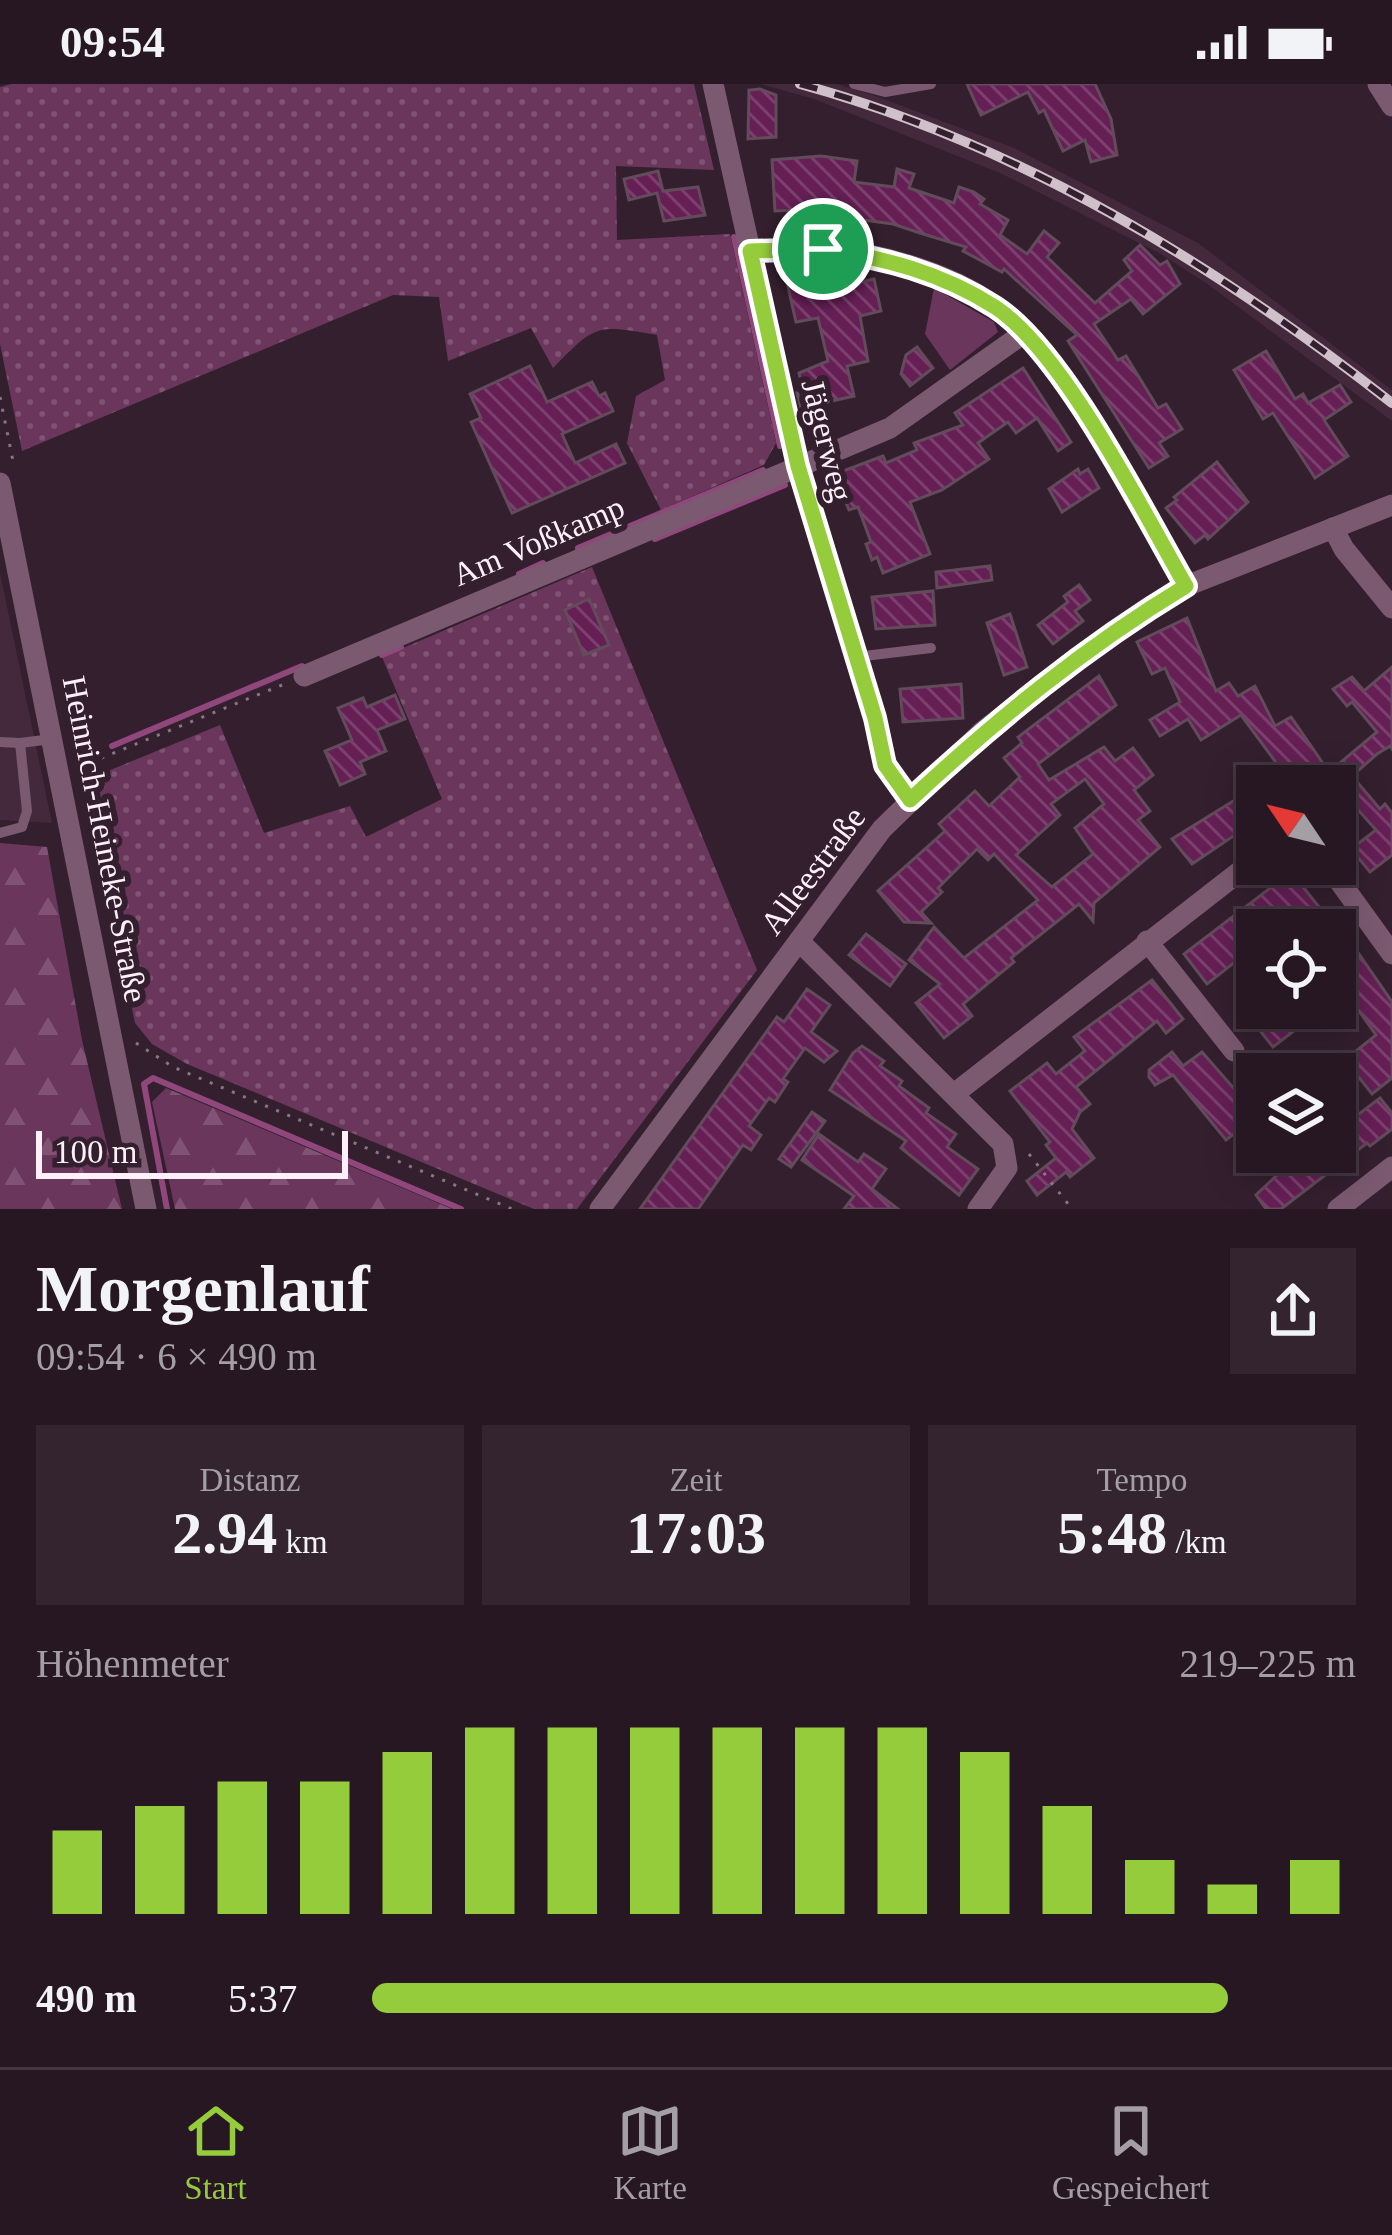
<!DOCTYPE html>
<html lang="de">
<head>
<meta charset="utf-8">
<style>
	:root { --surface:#271722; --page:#33242f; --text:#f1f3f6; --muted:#a49fa5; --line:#433640; --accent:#95cc3b }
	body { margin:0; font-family:Georgia,serif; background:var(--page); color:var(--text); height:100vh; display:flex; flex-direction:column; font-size:45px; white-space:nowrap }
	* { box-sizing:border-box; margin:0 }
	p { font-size:39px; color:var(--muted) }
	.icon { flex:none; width:66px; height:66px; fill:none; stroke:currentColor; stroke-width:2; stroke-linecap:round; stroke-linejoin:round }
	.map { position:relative; height:1125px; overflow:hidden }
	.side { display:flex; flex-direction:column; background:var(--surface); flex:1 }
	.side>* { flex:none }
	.needle { width:78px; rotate:305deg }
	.buttons { position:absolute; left:1236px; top:681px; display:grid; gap:24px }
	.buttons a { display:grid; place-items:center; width:120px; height:120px; border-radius:0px; background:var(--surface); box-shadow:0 6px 30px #0003,0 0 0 3px var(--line); font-size:60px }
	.scale { position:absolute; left:36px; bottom:30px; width:312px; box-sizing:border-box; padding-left:12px; border:6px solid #fef0f9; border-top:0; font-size:33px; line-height:42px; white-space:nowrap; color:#fef0f9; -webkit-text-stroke:9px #341f2e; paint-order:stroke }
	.pin { position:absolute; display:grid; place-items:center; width:102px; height:102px; color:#fff; margin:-51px; border:6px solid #fff; border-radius:50%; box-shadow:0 3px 12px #0007 }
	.round { display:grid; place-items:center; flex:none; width:126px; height:126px; border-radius:0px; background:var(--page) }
	.overview { display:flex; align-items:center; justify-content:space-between; height:204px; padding:0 36px }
	h1 { font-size:66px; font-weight:700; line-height:90px }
	.figures { display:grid; grid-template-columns:repeat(3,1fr); gap:18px; height:204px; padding:12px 36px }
	.figures div { display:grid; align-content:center; border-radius:0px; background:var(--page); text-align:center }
	.figures b { font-size:60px; font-weight:700 }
	.figures small { font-size:33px; font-weight:400 }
	.figures p { font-size:33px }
	.chart { height:336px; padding:24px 36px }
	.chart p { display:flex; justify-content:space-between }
	.chart svg { width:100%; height:216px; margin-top:12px; stroke:var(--accent); stroke-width:6 }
	ul { padding:0 36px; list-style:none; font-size:39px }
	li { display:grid; grid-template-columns:192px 144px 1fr; align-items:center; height:90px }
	li i { height:30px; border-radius:15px; background:var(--accent) }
	.status { display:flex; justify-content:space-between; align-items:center; height:84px; padding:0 60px; background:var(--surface); direction:ltr }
	.status svg { height:33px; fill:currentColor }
	.menu { display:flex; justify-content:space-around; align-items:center; height:168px; border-top:3px solid var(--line); background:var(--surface); font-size:33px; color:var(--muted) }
	.menu a { display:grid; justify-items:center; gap:6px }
	.menu .current { color:var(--accent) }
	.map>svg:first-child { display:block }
	.built { fill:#43293b }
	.grass { fill:url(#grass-dots) }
	.forest { fill:url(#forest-firs) }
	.green { fill:#6a365c }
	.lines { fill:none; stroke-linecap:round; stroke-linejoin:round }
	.stream { stroke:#8f477c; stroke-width:6 }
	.building { fill:url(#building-back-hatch); stroke:#624b5a; stroke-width:3; fill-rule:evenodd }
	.path { stroke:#887682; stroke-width:3; stroke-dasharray:3 9; stroke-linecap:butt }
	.lane { stroke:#7b5a71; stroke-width:10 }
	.street { stroke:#7b5a71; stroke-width:21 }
	.rail-casing { stroke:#d0c0ca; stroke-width:10 }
	.rail { stroke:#341f2e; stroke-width:6; stroke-dasharray:18; stroke-linecap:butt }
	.route-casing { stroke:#fff; stroke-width:24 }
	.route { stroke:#95cc3b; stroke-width:15 }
	.labels { text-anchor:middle; stroke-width:12; stroke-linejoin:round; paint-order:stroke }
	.street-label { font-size:33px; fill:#fef0f9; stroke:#341f2e }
</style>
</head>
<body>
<div class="status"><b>09:54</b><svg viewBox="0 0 49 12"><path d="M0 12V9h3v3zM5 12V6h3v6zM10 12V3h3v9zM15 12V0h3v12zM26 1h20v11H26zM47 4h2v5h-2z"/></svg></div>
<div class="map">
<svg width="1392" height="1125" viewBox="0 0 1392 1125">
	<defs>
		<pattern id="grass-dots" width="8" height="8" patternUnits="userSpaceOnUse" patternTransform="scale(3)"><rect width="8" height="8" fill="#6a365c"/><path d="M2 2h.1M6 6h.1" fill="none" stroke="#805374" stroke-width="1.8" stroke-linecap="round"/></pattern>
		<pattern id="forest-firs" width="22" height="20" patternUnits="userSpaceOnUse" patternTransform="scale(3)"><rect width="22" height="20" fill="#6a365c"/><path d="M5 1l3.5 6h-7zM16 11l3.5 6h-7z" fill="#805374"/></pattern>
		<pattern id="building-back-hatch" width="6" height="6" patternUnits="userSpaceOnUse" patternTransform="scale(3)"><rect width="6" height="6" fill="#651f55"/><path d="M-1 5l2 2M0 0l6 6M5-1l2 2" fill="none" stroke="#7c406e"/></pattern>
	</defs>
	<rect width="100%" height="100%" fill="#341f2e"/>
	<g class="built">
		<polygon points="760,0 837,0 878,13 1014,64 1198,159 1392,306 1392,337 1206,199 1159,169 1000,89 814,15"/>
		<polygon points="0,489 52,739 0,736"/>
	</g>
	<g class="grass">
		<path d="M11,0H694L714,86L616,82L617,156L730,150L776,359L764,381L661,426L627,359L636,312L665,296L657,251C596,240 596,240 553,284L531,244L448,277L439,213L393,211L22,367L0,260V3Z"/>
		<polygon points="592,483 757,886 577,1125 534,1125 187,980 152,960 135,939 86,696 220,641 264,749 350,722 366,753 442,715 382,573"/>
	</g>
	<g class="forest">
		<polygon points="0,759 47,763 82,956 122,1125 0,1125"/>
		<polygon points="166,1004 452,1125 175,1125 152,1018"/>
	</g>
	<polygon class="green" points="934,204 994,238 998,248 950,286 925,250"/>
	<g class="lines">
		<g class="stream">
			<polyline points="734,153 780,362"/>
			<polyline points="655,455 785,401"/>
			<polyline points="578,464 763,386"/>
			<polyline points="519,490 543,479"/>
			<polyline points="382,571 401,563"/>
			<polyline points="112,662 302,582"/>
			<polyline points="167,1125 144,1000 153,994 461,1125"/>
		</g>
	</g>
	<g class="building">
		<polygon points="967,0 1095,0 1111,35 1117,71 1091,78 1085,56 1063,67 1044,26 1039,29 1028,8 981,31"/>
		<polygon points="760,5 776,11 776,53 748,55 749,6"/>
		<polygon points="821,72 857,77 854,98 894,103 897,85 914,90 909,104 954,119 959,103 974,108 984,115 980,120 1008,136 1000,151 1027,170 1044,147 1059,159 1047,173 1095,219 1132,187 1124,176 1140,161 1160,181 1167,177 1180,200 1143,230 1131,215 1094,240 1118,276 1126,272 1158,324 1166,320 1182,345 1159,359 1168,372 1149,384 1068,257 1077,251 1004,185 1002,188 963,167 966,163 920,149 893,140 833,132 834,125 775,127 772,76"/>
		<polygon points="658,87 663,107 698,103 705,131 664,137 657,109 629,116 624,95"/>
		<polygon points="801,179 833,181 838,203 874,195 881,227 860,232 868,277 847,282 854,312 801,324 797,309 803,308 799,289 828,277 818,234 796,238 788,203 806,199"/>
		<polygon points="917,263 933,284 910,302 901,290 906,271"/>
		<polygon points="1266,267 1295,315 1303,310 1308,319 1340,301 1351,318 1324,336 1348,372 1315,394 1273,329 1263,335 1234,286"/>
		<polygon points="530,282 547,318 592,298 599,312 605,309 613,327 562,350 575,379 616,360 625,379 512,429 471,338 481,334 470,310"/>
		<polygon points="1023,284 1071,358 1058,367 1037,334 1016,349 1008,338 978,359 989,375 942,406 910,418 930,470 883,489 877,473 872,476 866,460 871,458 858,423 849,426 845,416 840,418 834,402 839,400 835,390 883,372 886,379 917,366 914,359 963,341 955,329"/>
		<polygon points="1217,378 1248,418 1208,455 1205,451 1195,459 1166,424 1177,416 1174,413"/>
		<polygon points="1078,385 1080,390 1088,385 1099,404 1062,428 1049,405"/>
		<polygon points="990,482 992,496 937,504 936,488"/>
		<polygon points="1079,501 1090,516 1075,527 1083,537 1053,560 1038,541 1068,518 1064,512"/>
		<polygon points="933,507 935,541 876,545 872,513"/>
		<polygon points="589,515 609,561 584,571 565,526"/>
		<polygon points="1010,530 1027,583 1004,591 987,539"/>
		<polygon points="1187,534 1216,607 1229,599 1238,612 1255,602 1275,642 1291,633 1329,688 1377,648 1352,618 1347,622 1333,605 1352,593 1364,607 1392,583 1392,665 1390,662 1377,670 1352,692 1380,725 1385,720 1392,729 1392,771 1370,788 1351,765 1376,746 1353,720 1335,735 1335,702 1264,702 1283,688 1241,631 1201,656 1188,635 1160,652 1150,636 1180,618 1165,584 1152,590 1137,558"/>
		<path d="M1099,592L1116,621L1038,680L1049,696L1104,663L1115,677L1133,664L1153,691L1134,706L1150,727L1138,736L1160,763L1094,819L1093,837L1079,820L1011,874L1014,878L963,920L972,932L944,954L916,919L940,900L909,876L934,843L964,874L1038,816L994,770L988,776L977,765L938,804L942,808L921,828L931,839L904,838L878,807L945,747L939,740L975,707L989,722L1020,693L1004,674L1022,659L1018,653ZM1085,695L1104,720L1075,744L1093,770L1052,803L1016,771L1060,731L1051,720Z"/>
		<polygon points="961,600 963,634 903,638 900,605"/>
		<polygon points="395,611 405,635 377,646 386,667 360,678 365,690 340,701 325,667 352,656 338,624 363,614 367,623"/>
		<polygon points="1257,707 1257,736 1192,780 1172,755 1243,711 1246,715"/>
		<polygon points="1291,788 1335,843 1335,835 1392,918 1392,994 1372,1010 1345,976 1376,951 1349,913 1343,917 1335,905 1335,846 1239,846 1253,864 1207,900 1184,870"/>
		<polygon points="866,850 906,880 890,902 849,871"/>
		<polygon points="1152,896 1183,935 1166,949 1157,937 1076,1003 1090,1020 1080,1028 1072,1045 1094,1074 1070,1093 1066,1088 1037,1111 1027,1097 1056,1074 1046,1061 1050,1058 1010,1007 1047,979 1056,990 1085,967 1074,953"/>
		<polygon points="807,905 830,921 811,948 837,967 824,978 805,964 783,995 788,998 775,1018 769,1014 749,1042 761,1051 751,1066 743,1061 698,1125 640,1125 777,933 784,938"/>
		<polygon points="1242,924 1284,924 1299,943 1273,963"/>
		<polygon points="862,962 884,977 880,982 902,997 899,1002 929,1024 926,1029 956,1050 947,1063 978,1085 959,1111 901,1064 906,1057 830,1006 853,969"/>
		<polygon points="1172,968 1183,982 1202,968 1236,1007 1257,990 1257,1032 1226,1056 1173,991 1155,1001 1149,993 1149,986"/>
		<polygon points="1380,1014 1392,1029 1392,1045 1370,1062 1367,1059 1281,1125 1266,1125 1256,1111 1277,1091 1259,1068 1335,1068 1335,1048"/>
		<polygon points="812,1028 825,1037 791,1083 779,1075"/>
		<polygon points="819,1050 858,1078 864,1070 886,1085 872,1105 898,1125 844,1125 854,1112 802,1076"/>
	</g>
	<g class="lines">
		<g class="path">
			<polyline points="0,313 14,382"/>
			<polyline points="79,683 287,599"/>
			<polyline points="136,959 173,983 512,1125"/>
			<polyline points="1029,1070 1072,1125"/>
		</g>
		<g class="lane">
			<polyline points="854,0 885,8 931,0"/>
			<polyline points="856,573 931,564"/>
			<polyline points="0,658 20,659"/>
			<polyline points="0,749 22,743 27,727 20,659 52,655"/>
		</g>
		<g class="street">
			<polyline points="713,0 798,382 875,634 885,681 911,716"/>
			<polyline points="1378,0 1392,22"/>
			<path d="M750,167C774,166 800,163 824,165C879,168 961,192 1003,229C1084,300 1132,410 1186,502"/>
			<polyline points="0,399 146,1125"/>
			<polyline points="1333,444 1344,465 1392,524"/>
			<polyline points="304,592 890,344 1024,249"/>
			<polyline points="1327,780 1392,870"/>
			<polyline points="799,857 1003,1060 1007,1084 978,1125"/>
			<polyline points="1147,857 1234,967"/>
			<polyline points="954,1010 1257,774"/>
			<polyline points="600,1125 882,745 983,647 1104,555 1186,502 1392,421"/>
			<polyline points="1338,1125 1392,1083"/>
		</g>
		<g class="rail-casing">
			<path id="rail" d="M800,0C1021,61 1213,179 1392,319"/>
		</g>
		<use href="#rail" class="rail"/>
	</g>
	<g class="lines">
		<g class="route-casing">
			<path id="route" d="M823,165C885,174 942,189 995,223C1064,268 1143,428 1186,502C1085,563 996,636 910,716L885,681L875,634L798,382L750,167Z"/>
		</g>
		<use href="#route" class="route"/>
	</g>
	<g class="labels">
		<g class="street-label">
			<text transform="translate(828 356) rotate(76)" y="12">Jägerweg</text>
			<text transform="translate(538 456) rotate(-23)" y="12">Am Voßkamp</text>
			<text transform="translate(106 755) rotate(79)" y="12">Heinrich-Heineke-Straße</text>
			<text transform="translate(812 786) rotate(-53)" y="12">Alleestraße</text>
		</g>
	</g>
</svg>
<div class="buttons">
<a><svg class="needle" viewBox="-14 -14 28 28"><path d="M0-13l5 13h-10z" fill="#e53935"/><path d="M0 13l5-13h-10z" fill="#a49fa5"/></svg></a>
<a><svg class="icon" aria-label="locate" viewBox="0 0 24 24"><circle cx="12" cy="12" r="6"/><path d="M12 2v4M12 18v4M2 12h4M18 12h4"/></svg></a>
<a><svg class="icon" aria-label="layers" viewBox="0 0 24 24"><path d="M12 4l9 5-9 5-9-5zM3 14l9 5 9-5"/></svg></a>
</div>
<div class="scale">100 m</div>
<div class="pin" style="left:823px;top:165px;background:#1e9e55"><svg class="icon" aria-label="arrive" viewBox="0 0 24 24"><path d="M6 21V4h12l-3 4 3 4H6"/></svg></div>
</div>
<section class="side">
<div class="overview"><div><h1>Morgenlauf</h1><p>09:54 · 6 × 490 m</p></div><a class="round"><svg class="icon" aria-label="share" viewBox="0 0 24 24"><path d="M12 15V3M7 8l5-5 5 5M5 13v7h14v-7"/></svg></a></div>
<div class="figures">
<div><p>Distanz</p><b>2.94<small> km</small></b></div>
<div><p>Zeit</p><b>17:03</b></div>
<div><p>Tempo</p><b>5:48<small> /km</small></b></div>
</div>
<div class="chart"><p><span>Höhenmeter</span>219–225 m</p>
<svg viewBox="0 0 160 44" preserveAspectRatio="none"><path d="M5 44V27M15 44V22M25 44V17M35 44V17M45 44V11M55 44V6M65 44V6M75 44V6M85 44V6M95 44V6M105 44V6M115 44V11M125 44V22M135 44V33M145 44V38M155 44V33"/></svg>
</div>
<ul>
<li><b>490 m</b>5:37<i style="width:87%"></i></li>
</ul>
</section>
<nav class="menu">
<a class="current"><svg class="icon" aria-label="home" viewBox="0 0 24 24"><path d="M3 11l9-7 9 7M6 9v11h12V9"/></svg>Start</a>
<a><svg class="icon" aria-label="map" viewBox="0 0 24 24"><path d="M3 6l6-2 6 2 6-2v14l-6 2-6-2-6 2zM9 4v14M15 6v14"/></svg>Karte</a>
<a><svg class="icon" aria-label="saved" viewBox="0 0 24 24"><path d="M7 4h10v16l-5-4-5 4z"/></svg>Gespeichert</a>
</nav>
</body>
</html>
